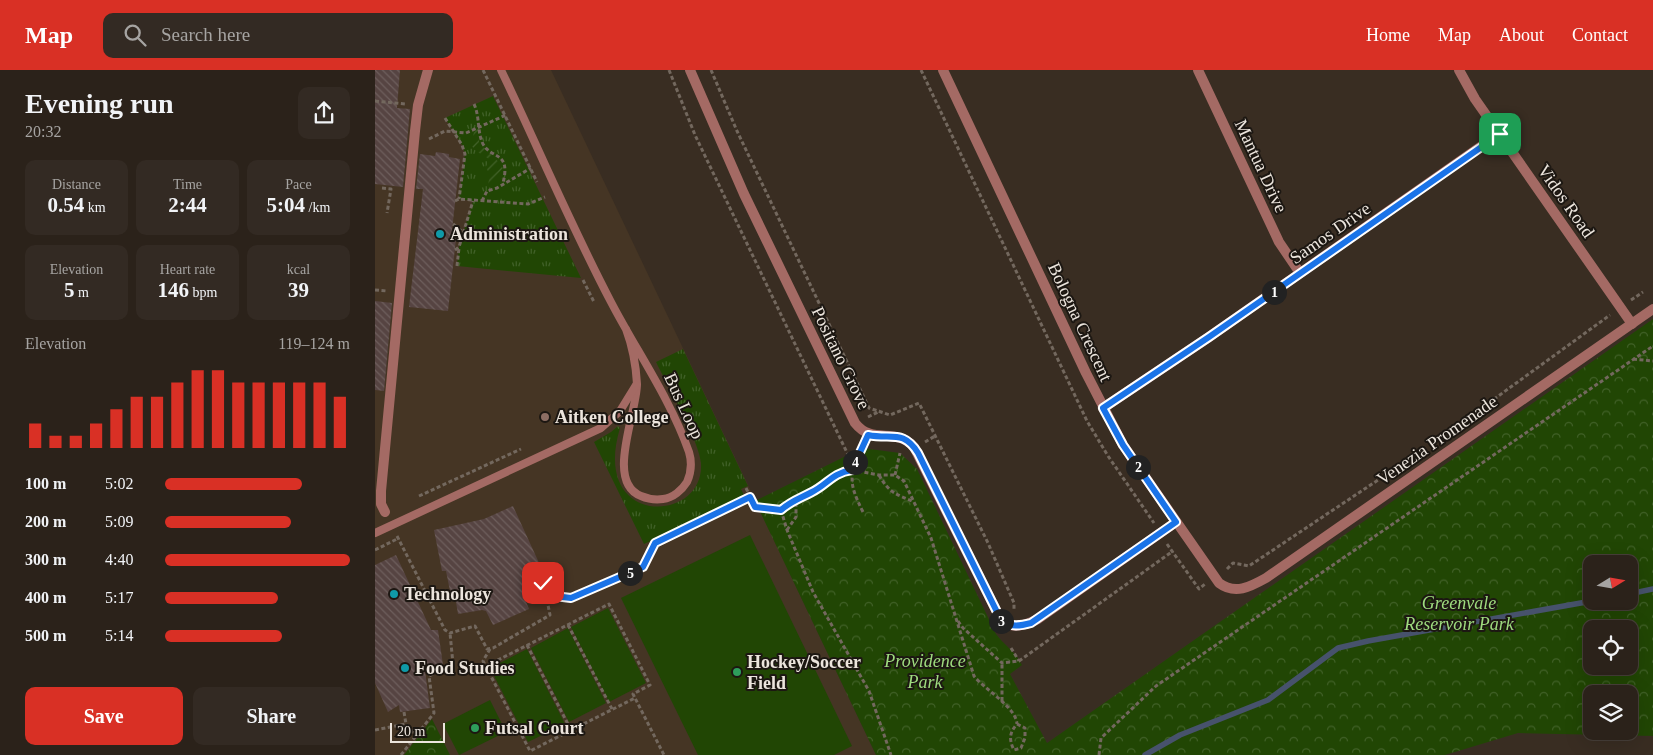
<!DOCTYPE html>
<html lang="en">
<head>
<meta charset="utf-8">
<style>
	:root { --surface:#2b221a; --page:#332a23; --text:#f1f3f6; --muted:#a6a4a2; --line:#473f39; --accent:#d93025 }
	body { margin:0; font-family:Georgia,serif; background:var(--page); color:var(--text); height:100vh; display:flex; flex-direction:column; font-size:19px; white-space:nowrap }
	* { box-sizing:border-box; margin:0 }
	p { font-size:16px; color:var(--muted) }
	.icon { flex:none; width:28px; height:28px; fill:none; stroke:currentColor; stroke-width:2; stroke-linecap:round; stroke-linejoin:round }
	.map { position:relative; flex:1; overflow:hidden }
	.panel { display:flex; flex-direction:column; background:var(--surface); width:375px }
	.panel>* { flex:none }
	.needle { width:32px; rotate:79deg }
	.buttons { position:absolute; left:1208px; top:485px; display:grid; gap:10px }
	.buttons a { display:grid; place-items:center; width:55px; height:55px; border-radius:10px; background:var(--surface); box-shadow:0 5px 20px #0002,0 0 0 1px var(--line); font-size:25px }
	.scale { position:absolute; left:15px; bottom:12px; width:55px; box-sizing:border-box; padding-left:5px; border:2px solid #ece5dd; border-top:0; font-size:14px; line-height:18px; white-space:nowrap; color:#ece5dd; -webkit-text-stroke:4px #1c1712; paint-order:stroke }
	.pin { position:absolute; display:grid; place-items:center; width:42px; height:42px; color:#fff; margin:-21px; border-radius:10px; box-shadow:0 2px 8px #0006 }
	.km { position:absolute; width:25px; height:25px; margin:-12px; border-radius:50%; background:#222; color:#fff; font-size:14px; line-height:25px; text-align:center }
	.round { display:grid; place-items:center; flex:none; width:52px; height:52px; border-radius:10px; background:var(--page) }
	.head { display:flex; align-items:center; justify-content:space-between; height:85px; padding:0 25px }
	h1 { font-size:28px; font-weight:700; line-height:38px }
	.figures { display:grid; grid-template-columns:repeat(3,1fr); gap:8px; height:85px; padding:5px 25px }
	.figures div { display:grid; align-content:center; border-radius:10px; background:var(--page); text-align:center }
	.figures b { font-size:21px; font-weight:700 }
	.figures small { font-size:14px; font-weight:400 }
	.figures p { font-size:14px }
	.chart { height:140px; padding:10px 25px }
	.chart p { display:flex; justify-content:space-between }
	.chart svg { width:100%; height:90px; margin-top:5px; stroke:var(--accent); stroke-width:6 }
	.action { display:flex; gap:10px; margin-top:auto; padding:10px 25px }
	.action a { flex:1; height:58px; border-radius:10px; background:var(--accent); color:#fff; font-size:20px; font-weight:700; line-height:58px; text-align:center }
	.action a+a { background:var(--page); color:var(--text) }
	ul { padding:0 25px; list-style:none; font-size:16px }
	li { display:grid; grid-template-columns:80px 60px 1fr; align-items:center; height:38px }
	li i { height:12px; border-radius:6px; background:var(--accent) }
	header { display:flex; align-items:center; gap:30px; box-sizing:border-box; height:70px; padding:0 25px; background:var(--accent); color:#fff }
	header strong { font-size:24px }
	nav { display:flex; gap:28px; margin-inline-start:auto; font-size:18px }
	.search { width:350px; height:45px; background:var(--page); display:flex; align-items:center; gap:12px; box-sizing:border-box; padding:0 18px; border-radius:10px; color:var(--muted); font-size:19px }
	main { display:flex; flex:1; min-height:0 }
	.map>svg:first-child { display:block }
	.built { fill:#453524 }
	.grass { fill:url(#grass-tufts) }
	.park { fill:url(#park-crowns); fill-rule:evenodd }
	.garden { fill:url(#garden-furrows) }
	.pitch { fill:#214604 }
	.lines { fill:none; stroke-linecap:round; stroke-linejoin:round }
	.stream { stroke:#47526c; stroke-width:5.5 }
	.building { fill:url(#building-back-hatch) }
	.path { stroke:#73685e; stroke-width:3; stroke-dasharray:4 2.5; stroke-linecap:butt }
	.service { stroke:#a46a64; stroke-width:8 }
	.pedestrian { stroke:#a46a64; stroke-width:10 }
	.minor { stroke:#a46a64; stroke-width:10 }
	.route-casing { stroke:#fff; stroke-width:10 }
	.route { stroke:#1a73e8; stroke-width:6 }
	.culture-dot { fill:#0f9aa8; stroke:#1c1712; stroke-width:2 }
	.education-dot { fill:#8d6e63; stroke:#1c1712; stroke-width:2 }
	.leisure-dot { fill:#2e9e5b; stroke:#1c1712; stroke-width:2 }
	.labels { text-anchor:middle; stroke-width:4; stroke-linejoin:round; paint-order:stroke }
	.street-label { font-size:18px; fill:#ece5dd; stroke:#1c1712 }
	.poi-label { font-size:18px; font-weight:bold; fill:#ece5dd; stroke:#1c1712; text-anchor:start }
	.park-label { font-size:18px; font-style:italic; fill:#9edb7e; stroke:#1c1712 }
</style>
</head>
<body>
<header>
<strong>Map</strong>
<div class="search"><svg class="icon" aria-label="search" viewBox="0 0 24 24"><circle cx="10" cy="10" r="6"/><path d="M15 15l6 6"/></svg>Search here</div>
<nav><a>Home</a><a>Map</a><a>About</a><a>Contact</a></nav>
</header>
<main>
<section class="panel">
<div class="head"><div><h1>Evening run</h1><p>20:32</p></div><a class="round"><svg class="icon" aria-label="share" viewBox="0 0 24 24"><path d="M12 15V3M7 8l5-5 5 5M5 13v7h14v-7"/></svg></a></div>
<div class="figures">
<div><p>Distance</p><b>0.54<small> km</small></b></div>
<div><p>Time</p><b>2:44</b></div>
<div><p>Pace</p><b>5:04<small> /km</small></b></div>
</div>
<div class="figures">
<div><p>Elevation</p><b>5<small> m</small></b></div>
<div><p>Heart rate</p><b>146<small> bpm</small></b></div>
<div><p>kcal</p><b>39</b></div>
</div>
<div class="chart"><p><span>Elevation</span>119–124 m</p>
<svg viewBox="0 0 160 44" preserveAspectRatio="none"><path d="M5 44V32M15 44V38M25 44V38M35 44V32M45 44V25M55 44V19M65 44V19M75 44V12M85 44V6M95 44V6M105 44V12M115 44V12M125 44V12M135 44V12M145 44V12M155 44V19"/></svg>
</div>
<ul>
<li><b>100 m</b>5:02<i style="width:74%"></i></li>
<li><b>200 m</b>5:09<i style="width:68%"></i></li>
<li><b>300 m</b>4:40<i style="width:100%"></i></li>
<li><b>400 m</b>5:17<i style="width:61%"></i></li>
<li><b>500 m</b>5:14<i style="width:63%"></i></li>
</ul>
<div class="action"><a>Save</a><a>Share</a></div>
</section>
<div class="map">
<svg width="1278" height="685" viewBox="0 0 1278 685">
	<defs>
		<pattern id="grass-tufts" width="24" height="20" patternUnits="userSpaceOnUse" patternTransform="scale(1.25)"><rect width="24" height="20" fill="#214604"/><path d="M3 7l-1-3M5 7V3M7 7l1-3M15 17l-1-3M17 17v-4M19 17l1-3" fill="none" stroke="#416128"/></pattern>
		<pattern id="park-crowns" width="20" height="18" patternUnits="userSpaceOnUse" patternTransform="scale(1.25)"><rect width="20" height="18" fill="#214604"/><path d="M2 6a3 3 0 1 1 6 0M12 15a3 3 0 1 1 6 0" fill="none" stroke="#416128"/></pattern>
		<pattern id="garden-furrows" width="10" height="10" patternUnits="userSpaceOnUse" patternTransform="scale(1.25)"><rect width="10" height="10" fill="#214604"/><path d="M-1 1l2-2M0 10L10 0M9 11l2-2" fill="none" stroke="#416128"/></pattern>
		<pattern id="building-back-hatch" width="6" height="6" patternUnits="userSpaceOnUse" patternTransform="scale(1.25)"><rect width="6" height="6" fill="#564442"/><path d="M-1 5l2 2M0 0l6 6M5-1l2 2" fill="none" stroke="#6e5f5d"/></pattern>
	</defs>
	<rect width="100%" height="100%" fill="#392d22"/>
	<polygon class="built" points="0,0 176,0 501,685 0,685"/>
	<g class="grass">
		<polygon points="118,26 206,208 82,196 84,177 98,131 84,129 90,84 87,75 70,48"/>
		<path d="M308,279L373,416L366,419L370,427L269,474L219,372L236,362L243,356L245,358C215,458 329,454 326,394C325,372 292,315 281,292Z"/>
	</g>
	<g class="park">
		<path d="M1278,249V666L1143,663L1070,685H501L380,431L487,378L525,383L542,399L621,564C630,576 639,580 647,595L635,604L672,673ZM1216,494H1254V531H1216ZM1216,559H1254V596H1216ZM1216,624H1254V661H1216Z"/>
		<polygon points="57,649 75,685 29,685"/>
	</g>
	<path class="garden" d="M104,58V72C110,82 152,107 113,114L115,106L111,97L114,89L101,81L96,75L99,62Z"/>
	<g class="pitch">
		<polygon points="375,465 477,676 459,685 323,685 246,528"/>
		<polygon points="233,538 271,613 234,632 196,557"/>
		<polygon points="193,558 231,633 194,652 156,578"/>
		<polygon points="152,579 190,654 153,672 115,598"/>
		<polygon points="115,630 131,662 84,685 68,654"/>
	</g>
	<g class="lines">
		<g class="stream">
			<polyline points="1254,524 1278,519"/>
			<polyline points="770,685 805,665 893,630 963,578 993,571 1217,531"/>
		</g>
	</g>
	<g class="building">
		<polygon points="0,0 25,0 22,38 35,39 28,117 0,114"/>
		<polygon points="61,82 74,84 74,87 85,89 77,160 82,160 73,241 34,237 48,119 41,119 45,84 60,86"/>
		<polygon points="0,231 17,233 9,321 0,320"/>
		<polygon points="138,436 165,495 162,497 169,513 148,524 154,539 118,555 111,541 107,540 83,544 80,526 76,526 71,501 67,501 59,460 109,449"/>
		<polygon points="21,485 56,560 63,560 68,595 50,601 55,638 25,642 24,635 13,642 0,613 0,495"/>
	</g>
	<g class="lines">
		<g class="path">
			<polyline points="108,0 162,112"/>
			<polyline points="294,0 320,65 476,391 477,400"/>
			<polyline points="336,0 362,61 494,338 515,345 544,333 613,473 639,533 639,541"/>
			<polyline points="546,0 712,351 733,386 779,453"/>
			<polyline points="0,31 30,34"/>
			<path d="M99,34C105,47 102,62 108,74C117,90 136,81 128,113"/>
			<polyline points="70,48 87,75 90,84 84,129"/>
			<polyline points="54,69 70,61 91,63 131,45"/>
			<polyline points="7,118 16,119 12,143"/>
			<polyline points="80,131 84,129 153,134 170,127"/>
			<polyline points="107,131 112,121 122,118 156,98"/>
			<polyline points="78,154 89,163"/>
			<polyline points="80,180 84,177 98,131"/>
			<polyline points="82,196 84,178"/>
			<polyline points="208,210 219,232"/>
			<polyline points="0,220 12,221"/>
			<polyline points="1256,230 1268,222"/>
			<polyline points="1258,289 1278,291"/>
			<polyline points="493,347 505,341"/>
			<polyline points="1082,356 1235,245"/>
			<polyline points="550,372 560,366"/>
			<path d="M504,405C514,423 521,424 539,432"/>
			<polyline points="520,405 525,383"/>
			<path d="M371,418L380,437L406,440L421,429L438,422L463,402L477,400L504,405H520L529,411L556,468L599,606C610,620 641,637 642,654"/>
			<polyline points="44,426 146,379"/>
			<polyline points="406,440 412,460 438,522 494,621 516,685"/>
			<path d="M488,442C472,410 475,406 488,374"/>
			<polyline points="412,460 421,447 421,429"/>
			<polyline points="22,466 70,560 75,563 100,556 112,579 118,578 175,545 171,525"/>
			<polyline points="792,474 824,519 830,514"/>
			<polyline points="0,480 24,468"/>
			<polyline points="852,499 858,493 874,496 1027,394"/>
			<polyline points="168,513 171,525 196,528 268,497 280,473 375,427"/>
			<polyline points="583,551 588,558 627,593 644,591 798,481"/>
			<polyline points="193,555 237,639"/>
			<polyline points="152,575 196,660"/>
			<polyline points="636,578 644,591"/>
			<polyline points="115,579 108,591 155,681 260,628 289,685"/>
			<polyline points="111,596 234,534 275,615 258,624 260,628"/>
			<polyline points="627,631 627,593"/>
			<polyline points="29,642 31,654"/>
			<path d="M642,654L650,658V668L646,678L639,680C634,670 634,663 642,654Z"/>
			<polyline points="0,660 31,654 41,666"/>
			<polyline points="26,685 59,643 54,606 78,594 75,563"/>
			<polyline points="724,685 726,668 781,616 1278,276"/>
		</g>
		<g class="service">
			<path d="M126,0C163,77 196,156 236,232C262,282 295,328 314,382C317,392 316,403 312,412C307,420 298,428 288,429C281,430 273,429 266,426C230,412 262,343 262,314C261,296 257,275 251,259"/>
			<polyline points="0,463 226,358 245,341 261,315"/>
		</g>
		<polyline class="pedestrian" points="10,442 6,434 6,421 40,61 43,35 53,0"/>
		<g class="minor">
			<path d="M315,0L369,124L480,353C498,376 520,356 539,377L627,552C639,559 651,555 663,549L801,452"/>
			<path d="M568,0L711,303L748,375L844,513C860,525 875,517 891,508L1278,239"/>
			<polyline points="823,0 904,172 925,203"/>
			<polyline points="1084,0 1100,29 1257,254"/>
			<polyline points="728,338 834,267 1125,63"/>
		</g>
	</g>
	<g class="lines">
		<g class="route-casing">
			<path id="route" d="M168,513L171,525L196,528L268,497L280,473L375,427L380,437L406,440C416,431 426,428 437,422C453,414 457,403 477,400L493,365C516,370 528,359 543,383L627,552C636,557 645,556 656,553L801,452L748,375L728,338L834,267L1125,64"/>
		</g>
		<use href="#route" class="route"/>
	</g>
	<g class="culture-dot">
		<circle cx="65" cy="164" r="5"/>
		<circle cx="19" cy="524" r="5"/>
		<circle cx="30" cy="598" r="5"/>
	</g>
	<circle class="education-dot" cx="170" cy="347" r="5"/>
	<g class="leisure-dot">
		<circle cx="362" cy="602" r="5"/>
		<circle cx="100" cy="658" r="5"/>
	</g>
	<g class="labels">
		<g class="street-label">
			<text transform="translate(886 96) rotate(65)" y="6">Mantua Drive</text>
			<text transform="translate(1191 131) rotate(55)" y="6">Vidos Road</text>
			<text transform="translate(955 163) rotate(-35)" y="6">Samos Drive</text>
			<text transform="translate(705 252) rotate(65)" y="6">Bologna Crescent</text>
			<text transform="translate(466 288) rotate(64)" y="6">Positano Grove</text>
			<text transform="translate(309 336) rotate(65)" y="6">Bus Loop</text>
			<text transform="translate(1062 370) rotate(-35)" y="6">Venezia Promenade</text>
		</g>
		<g class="poi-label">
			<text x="75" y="170">Administration</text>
			<text x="180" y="353">Aitken College</text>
			<text x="29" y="530">Technology</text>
			<text x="372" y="598">Hockey/Soccer<tspan x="372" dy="21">Field</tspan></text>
			<text x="40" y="604">Food Studies</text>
			<text x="110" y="664">Futsal Court</text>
		</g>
		<g class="park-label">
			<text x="1084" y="539">Greenvale<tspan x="1084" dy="21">Reservoir Park</tspan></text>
			<text x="550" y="597">Providence<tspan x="550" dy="21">Park</tspan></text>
		</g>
	</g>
</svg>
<div class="buttons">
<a><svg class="needle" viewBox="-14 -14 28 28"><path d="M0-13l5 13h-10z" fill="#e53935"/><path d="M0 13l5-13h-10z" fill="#a6a4a2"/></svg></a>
<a><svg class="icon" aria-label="locate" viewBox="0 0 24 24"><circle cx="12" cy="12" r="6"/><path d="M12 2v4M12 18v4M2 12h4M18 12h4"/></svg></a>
<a><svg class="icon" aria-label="layers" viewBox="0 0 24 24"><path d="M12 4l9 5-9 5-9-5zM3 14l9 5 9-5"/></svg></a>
</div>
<div class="scale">20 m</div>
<div class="pin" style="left:1125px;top:64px;background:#1e9e55"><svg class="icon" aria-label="arrive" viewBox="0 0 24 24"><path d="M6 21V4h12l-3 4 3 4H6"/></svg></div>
<div class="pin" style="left:168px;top:513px;background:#d93025"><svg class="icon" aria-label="check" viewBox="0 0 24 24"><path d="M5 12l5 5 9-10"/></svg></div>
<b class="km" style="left:899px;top:222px">1</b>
<b class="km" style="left:763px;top:397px">2</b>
<b class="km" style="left:626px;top:551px">3</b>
<b class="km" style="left:480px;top:392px">4</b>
<b class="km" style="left:255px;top:503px">5</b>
</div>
</main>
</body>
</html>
